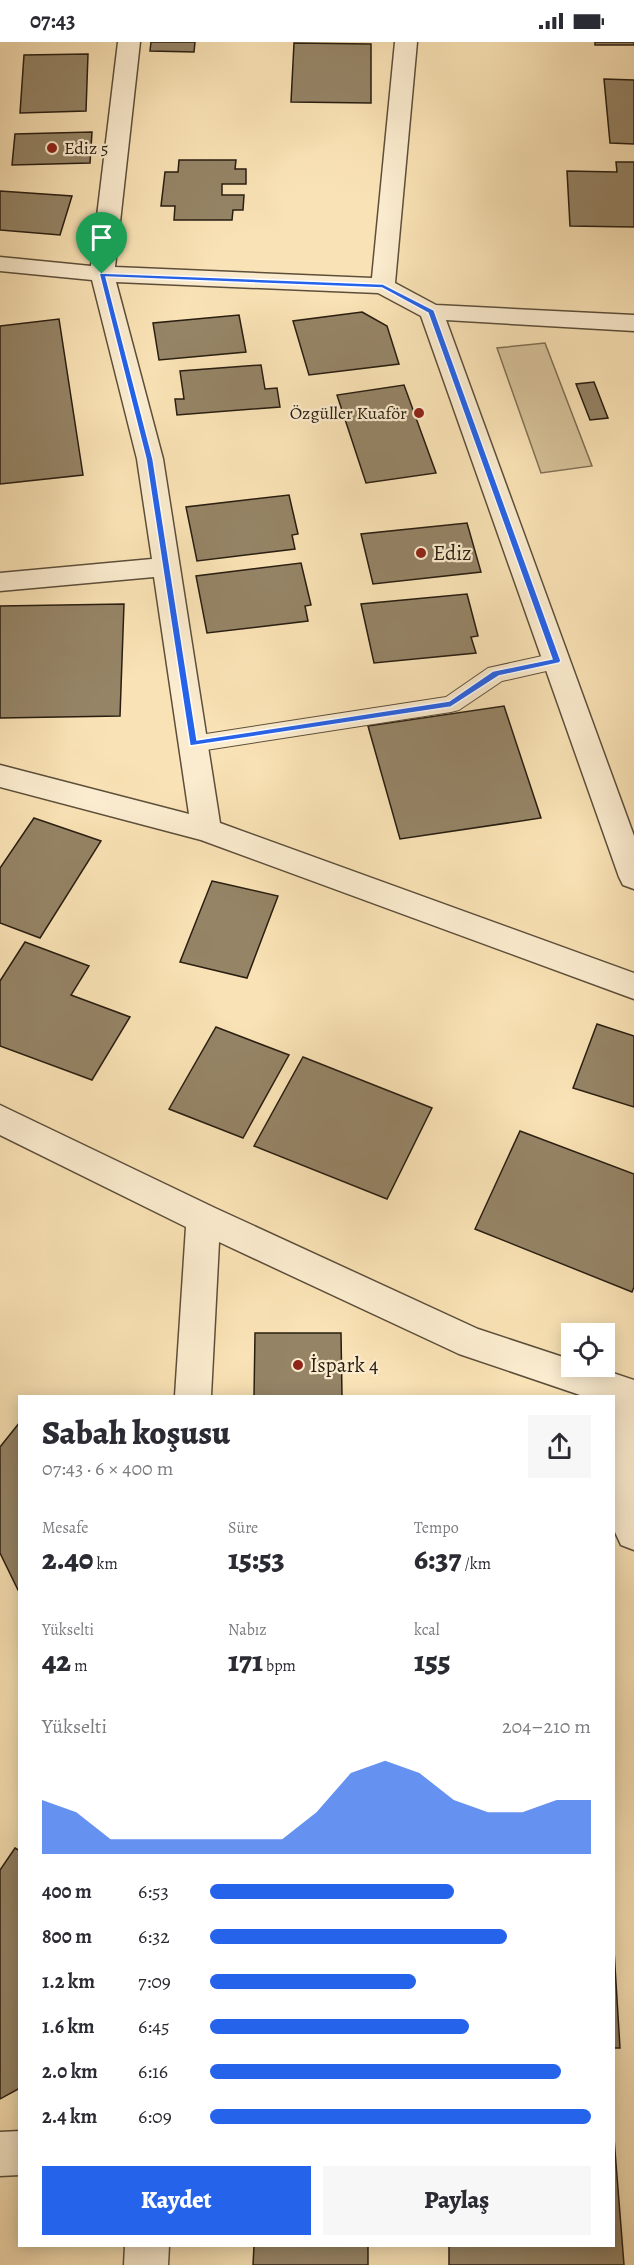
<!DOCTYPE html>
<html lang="tr">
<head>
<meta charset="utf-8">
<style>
	:root { --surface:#fff; --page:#f7f7f7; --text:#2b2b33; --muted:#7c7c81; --accent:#2563eb }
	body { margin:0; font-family:Alegreya,serif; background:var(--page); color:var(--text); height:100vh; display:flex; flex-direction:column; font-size:22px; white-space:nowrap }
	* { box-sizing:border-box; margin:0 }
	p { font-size:20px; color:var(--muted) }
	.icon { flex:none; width:33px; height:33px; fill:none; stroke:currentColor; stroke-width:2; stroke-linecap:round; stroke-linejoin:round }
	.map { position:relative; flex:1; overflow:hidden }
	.drawer { position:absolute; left:18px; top:1353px; width:597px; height:852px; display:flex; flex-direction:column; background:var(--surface); border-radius:0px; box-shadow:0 3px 15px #0003 }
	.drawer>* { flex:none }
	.fabs { position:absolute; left:561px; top:1281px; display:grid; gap:12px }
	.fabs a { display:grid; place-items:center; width:54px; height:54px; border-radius:0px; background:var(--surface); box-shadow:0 3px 15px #0003; font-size:30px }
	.pin { position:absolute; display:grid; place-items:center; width:51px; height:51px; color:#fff; margin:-62px -26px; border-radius:50% 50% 50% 0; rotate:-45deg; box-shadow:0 0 6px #0007 }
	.pin .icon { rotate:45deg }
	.round { display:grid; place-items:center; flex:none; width:63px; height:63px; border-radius:0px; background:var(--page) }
	.headline { display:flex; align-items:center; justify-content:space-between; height:102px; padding:0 24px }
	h1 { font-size:33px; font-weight:800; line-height:45px }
	.metrics { display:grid; grid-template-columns:repeat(3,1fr); gap:9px; height:102px; padding:6px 24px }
	.metrics div { display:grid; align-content:center }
	.metrics b { font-size:30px; font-weight:800 }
	.metrics small { font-size:16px; font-weight:400 }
	.metrics p { font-size:16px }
	.chart { height:168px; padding:12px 24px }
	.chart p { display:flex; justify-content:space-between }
	.chart svg { width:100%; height:108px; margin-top:6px; fill:var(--accent); opacity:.7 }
	.button { display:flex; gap:12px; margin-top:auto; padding:12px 24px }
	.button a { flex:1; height:69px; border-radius:0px; background:var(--accent); color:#fff; font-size:24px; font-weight:800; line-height:69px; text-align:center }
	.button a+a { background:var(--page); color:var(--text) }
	ul { padding:0 24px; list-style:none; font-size:20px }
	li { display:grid; grid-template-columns:96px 72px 1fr; align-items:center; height:45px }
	li i { height:15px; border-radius:8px; background:var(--accent) }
	.status { display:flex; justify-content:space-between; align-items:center; height:42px; padding:0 30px; background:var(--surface); direction:ltr }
	.status svg { height:16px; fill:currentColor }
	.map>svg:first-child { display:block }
	.green { fill:#d6c199; stroke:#807055; stroke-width:1.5 }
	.building { fill:#958466; stroke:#291e11; stroke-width:1.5 }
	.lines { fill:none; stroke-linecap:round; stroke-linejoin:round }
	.service-casing { stroke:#5d4f3a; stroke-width:2 }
	.minor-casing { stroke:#5d4f3a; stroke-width:3 }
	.service { fill:#fbeccf; fill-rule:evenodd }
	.minor { fill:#fbeccf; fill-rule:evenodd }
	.route { fill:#2563eb; stroke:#fff; stroke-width:1.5; fill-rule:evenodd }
	.poi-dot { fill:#8f2418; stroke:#fbeccf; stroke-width:2 }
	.labels { text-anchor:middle; stroke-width:4.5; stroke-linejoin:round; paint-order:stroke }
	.far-poi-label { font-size:18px; fill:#291e11; stroke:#fbeccf; text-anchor:start }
	.poi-label { font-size:21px; fill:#291e11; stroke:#fbeccf; text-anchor:start }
</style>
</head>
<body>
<div class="status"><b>07:43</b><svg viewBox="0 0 49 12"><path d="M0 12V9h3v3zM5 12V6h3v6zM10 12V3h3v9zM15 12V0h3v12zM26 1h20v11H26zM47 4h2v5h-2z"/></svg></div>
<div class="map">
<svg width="634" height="2223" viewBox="0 0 634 2223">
	<rect width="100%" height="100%" fill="#f9e2b5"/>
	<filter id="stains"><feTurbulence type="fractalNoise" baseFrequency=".00333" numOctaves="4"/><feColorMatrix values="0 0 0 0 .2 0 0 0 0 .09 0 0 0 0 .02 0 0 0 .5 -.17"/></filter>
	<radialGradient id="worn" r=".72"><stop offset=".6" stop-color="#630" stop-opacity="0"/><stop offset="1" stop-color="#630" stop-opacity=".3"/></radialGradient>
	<polygon class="green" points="545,301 592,424 541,431 497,306"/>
	<g class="building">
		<polygon points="151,0 195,0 194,10 150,9"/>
		<rect x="595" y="0" width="39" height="3"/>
		<polygon points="294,1 371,2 371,61 291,60"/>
		<polygon points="88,12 86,69 20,71 24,13"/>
		<polygon points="604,37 634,38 634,102 610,101"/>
		<polygon points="92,90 90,121 12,123 15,92"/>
		<polygon points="179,118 236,118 235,127 246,127 246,142 222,142 222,153 244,153 243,168 233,168 232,178 174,178 175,164 161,164 165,130 178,130"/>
		<polygon points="616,120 634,120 634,185 570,184 567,129 617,130"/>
		<polygon points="0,149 72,154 60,193 0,188"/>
		<polygon points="362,270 387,284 399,322 309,333 293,279"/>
		<polygon points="239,273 246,310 159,318 153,281"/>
		<polygon points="59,277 83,433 0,442 0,284"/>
		<polygon points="261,323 265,347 277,346 280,365 177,373 175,357 184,357 180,329"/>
		<polygon points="594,340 608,376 590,378 576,342"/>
		<polygon points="404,343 436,431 366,441 337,353"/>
		<polygon points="289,453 298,492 292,493 295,507 197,519 186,465"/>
		<polygon points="467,481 481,530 373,542 361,492"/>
		<polygon points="301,521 311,563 305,564 308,579 207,591 196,534"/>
		<polygon points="467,552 478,594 471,595 476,611 374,621 361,562"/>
		<polygon points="124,562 120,674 0,676 0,564"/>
		<polygon points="504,664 541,776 400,797 368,684"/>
		<polygon points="34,776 101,799 40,896 0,881 0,826"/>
		<polygon points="212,839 278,854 247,936 180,920"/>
		<polygon points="25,900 89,924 71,953 130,975 92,1038 0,1004 0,939"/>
		<polygon points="597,982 634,994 634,1065 573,1046"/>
		<polygon points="216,985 289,1013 243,1096 169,1067"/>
		<polygon points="303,1015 432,1066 387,1157 254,1104"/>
		<polygon points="520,1089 634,1132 634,1245 632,1250 475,1187"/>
		<polygon points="255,1291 341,1291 342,1354 254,1354"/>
		<polygon points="20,1380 20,1547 18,1548 0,1511 0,1405"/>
		<polygon points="15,1806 20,1809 20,2046 0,2057 0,1828"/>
		<polygon points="614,1908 620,2006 614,2006"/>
		<polygon points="614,2096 624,2223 449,2223 449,2204 614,2204"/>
		<polygon points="254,2204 368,2204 368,2223 253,2223"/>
	</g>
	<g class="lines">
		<g class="service-casing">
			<polygon id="service" points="556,611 564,613 567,619 564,625 502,639 459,668 451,670 193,710 185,708 182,702 185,696 193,694 446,655 488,626"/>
		</g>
		<g class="minor-casing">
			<g id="minor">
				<polygon points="118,0 140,0 115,225 372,236 395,0 417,0 395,241 436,263 634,273 634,289 446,278 634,794 634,847 623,843 619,835 421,274 378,251 116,240 163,417 220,781 634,931 634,957 201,798 0,745 0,723 189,772 154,535 0,549 0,531 152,517 137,417 92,238 0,229 0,215 91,224"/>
				<polygon points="0,1063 215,1166 478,1287 572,1318 572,1324 592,1324 634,1338 634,1508 621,1503 615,1490 614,1354 583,1354 459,1312 219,1200 211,1354 175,1354 186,1185 0,1093"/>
				<polygon points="20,2089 20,2133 0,2134 0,2090"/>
				<polygon points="125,2204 169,2204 168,2223 124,2223"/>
			</g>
		</g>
		<use href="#service" class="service"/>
		<use href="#minor" class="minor"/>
	</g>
	<path class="route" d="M99,231L383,242L434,268L561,619L559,621L499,634L451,665L190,704L146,417ZM106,235L382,246L428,271L552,617L493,629L449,659L197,698L153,417Z"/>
	<g class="poi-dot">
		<circle cx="52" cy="106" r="6"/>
		<circle cx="419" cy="371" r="6"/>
		<circle cx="421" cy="511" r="6"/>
		<circle cx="298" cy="1323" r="6"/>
	</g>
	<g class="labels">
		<g class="far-poi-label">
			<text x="64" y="112">Ediz 5</text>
			<text x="407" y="377" text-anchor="end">Özgüller Kuaför</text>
		</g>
		<g class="poi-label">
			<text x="433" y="518">Ediz</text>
			<text x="310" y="1330">İspark 4</text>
		</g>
	</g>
	<rect width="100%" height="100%" filter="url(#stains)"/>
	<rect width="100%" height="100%" fill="url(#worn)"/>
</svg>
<div class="fabs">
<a><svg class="icon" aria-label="locate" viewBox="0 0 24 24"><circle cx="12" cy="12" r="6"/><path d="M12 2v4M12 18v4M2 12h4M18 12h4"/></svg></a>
</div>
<div class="pin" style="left:102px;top:232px;background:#1e9e55"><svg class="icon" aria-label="arrive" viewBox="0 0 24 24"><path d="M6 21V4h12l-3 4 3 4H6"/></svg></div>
<section class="drawer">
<div class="headline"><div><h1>Sabah koşusu</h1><p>07:43 · 6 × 400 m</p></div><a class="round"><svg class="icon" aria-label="share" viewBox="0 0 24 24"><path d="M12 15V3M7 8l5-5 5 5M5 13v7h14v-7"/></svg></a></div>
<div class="metrics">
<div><p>Mesafe</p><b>2.40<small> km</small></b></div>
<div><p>Süre</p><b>15:53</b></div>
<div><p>Tempo</p><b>6:37<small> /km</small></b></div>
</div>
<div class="metrics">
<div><p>Yükselti</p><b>42<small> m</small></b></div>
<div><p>Nabız</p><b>171<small> bpm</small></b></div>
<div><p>kcal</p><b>155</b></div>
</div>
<div class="chart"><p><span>Yükselti</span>204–210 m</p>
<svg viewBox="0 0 160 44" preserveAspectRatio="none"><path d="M0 44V22L10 27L20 38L30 38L40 38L50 38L60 38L70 38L80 27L90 11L100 6L110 11L120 22L130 27L140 27L150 22L160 22V44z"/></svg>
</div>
<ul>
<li><b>400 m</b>6:53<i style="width:64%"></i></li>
<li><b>800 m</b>6:32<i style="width:78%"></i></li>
<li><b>1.2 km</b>7:09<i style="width:54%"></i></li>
<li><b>1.6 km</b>6:45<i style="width:68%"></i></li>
<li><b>2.0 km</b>6:16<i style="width:92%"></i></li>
<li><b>2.4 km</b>6:09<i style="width:100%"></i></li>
</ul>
<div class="button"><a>Kaydet</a><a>Paylaş</a></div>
</section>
</div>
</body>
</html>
